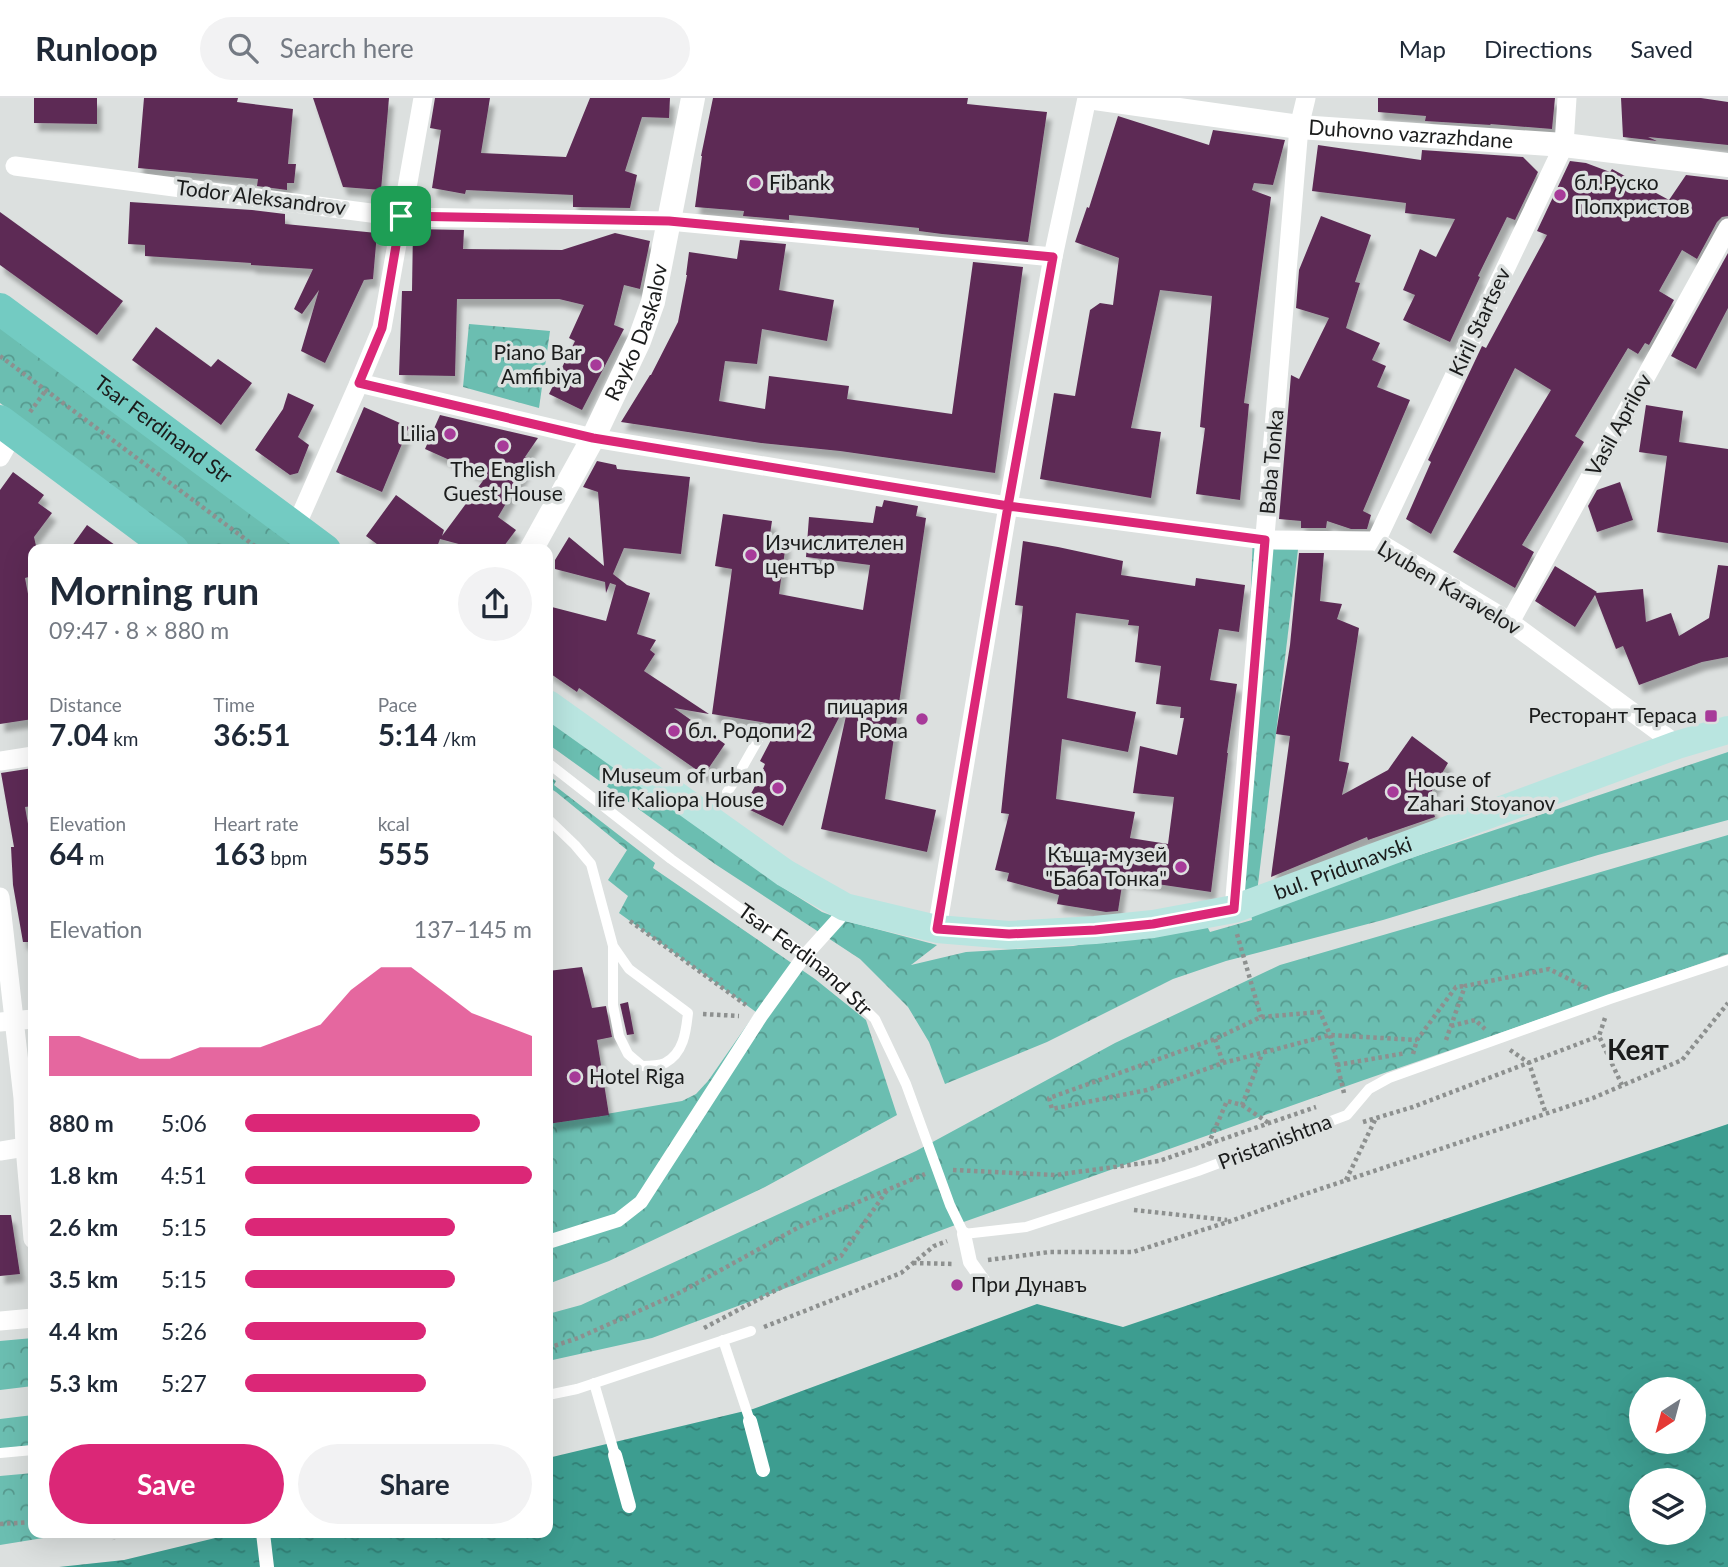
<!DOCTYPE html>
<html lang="en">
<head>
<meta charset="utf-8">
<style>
	:root { --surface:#fff; --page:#f2f2f3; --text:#1f2937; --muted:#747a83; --line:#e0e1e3; --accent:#db2777 }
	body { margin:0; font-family:Lato,sans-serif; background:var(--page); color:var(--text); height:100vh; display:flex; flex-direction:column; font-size:26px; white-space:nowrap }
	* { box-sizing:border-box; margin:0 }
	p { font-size:23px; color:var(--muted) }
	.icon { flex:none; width:38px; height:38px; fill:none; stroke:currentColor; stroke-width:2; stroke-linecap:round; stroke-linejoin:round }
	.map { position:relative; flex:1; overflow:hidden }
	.details { position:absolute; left:28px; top:446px; width:525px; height:994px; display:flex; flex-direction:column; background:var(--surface); border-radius:14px; box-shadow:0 7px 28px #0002 }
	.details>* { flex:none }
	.needle { width:46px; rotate:216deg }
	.controls { position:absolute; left:1629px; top:1279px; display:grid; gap:14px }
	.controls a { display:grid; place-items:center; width:77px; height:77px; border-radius:50%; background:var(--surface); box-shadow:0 7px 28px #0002; font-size:35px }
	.pin { position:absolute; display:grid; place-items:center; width:60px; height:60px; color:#fff; margin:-30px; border-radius:14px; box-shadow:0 4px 10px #0006 }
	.round { display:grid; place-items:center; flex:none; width:74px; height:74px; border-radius:37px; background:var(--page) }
	.summary { display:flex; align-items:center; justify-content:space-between; height:119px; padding:0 21px }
	h1 { font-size:38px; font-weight:700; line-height:52px }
	.metrics { display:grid; grid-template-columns:repeat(3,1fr); gap:10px; height:119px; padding:7px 21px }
	.metrics div { display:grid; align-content:center }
	.metrics b { font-size:30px; font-weight:700 }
	.metrics small { font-size:19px; font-weight:400 }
	.metrics p { font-size:19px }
	.chart { height:196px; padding:14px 21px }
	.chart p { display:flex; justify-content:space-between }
	.chart svg { width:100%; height:126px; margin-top:7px; fill:var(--accent); opacity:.7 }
	.cta { display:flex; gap:14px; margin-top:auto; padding:14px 21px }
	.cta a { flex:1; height:80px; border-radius:42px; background:var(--accent); color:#fff; font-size:28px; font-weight:700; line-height:80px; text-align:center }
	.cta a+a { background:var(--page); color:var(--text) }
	ul { padding:0 21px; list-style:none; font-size:23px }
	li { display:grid; grid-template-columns:112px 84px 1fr; align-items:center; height:52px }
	li i { height:18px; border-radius:9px; background:var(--accent) }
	header { display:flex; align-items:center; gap:42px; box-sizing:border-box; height:98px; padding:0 35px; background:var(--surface); border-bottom:2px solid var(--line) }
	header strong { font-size:33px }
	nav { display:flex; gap:38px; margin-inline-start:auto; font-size:24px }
	.search { width:490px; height:63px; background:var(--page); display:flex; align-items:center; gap:18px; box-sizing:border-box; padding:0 24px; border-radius:38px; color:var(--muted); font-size:26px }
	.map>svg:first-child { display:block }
	.forest { fill:url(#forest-crowns) }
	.water { fill:url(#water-ripples); fill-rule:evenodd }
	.building { fill:#5d2c55; fill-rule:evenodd; filter:url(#shadow) }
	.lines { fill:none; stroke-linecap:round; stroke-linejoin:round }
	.path { stroke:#8d908f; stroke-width:4.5; stroke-dasharray:3.5 3.5; stroke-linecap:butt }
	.service { stroke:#fff; stroke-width:10 }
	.pedestrian { stroke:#fff; stroke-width:14 }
	.minor { stroke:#fff; stroke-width:19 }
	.tertiary { stroke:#fff; stroke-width:24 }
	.secondary { stroke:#b9e5e0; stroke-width:28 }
	.primary { stroke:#73cbc2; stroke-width:32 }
	.route-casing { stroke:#fff; stroke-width:14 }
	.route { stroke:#db2777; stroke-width:9 }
	.poi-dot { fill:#a73a99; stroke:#dce0df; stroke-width:2.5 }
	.labels { text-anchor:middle; stroke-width:7; stroke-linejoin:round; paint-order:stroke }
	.street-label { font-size:21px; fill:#1b1c1c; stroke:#dce0df }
	.poi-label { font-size:21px; fill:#1b1c1c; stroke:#dce0df; text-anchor:start }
	.district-label { font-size:28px; font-weight:bold; fill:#1b1c1c; stroke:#dce0df }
</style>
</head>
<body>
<header>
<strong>Runloop</strong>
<div class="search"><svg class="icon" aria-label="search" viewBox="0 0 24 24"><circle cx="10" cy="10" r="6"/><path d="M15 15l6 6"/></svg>Search here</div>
<nav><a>Map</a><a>Directions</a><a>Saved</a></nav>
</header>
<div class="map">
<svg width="1728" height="1469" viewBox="0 0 1728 1469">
	<defs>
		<pattern id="forest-crowns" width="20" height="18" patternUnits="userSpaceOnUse" patternTransform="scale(1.75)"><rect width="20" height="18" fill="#6bbeb1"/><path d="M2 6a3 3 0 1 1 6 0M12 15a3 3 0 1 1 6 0" fill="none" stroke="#579a8f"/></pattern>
		<pattern id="water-ripples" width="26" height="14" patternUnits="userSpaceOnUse" patternTransform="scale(1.75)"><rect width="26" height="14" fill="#3d9d90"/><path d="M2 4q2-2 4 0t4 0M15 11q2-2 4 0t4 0" fill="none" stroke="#327f75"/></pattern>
		<filter id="shadow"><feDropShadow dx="4.5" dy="8" stdDeviation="2" flood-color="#0004"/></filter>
	</defs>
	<rect width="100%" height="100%" fill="#dce0df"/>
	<g class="forest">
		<polygon points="0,224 310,451 194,451 0,305"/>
		<polygon points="469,226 550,233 539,310 463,289"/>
		<polygon points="1253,437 1299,443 1256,803 1238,810"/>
		<polygon points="548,619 782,789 822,814 846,823 937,847 911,867 966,854 1073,848 1176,830 1204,822 1210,834 1252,822 1250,807 1348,781 1728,654 1728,722 1598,757 1383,822 1226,863 1173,881 1047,944 945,986 929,944 908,909 860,861 715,766 548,646"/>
		<polygon points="548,677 556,683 554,687 655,765 653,770 815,881 866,922 897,1017 765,1089 609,1163 548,1186 548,1026 682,1003 696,996 708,983 756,914 619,815 628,798 608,782 627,752 556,694 548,689"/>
		<polygon points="1728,737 1728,856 1361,983 958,1126 652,1240 548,1263 548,1216 581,1207 916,1053 1115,945 1280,867"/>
		<polygon points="33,1240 33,1288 0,1292 0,1243"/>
		<polygon points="33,1317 33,1347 0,1351 0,1321"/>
		<polygon points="33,1375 33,1435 74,1435 0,1447 0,1378"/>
	</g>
	<path class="water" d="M1728,1026V1469H59L124,1462L236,1435H548V1360L753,1311L1037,1206L1123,1229ZM1642,1292H1694V1344H1642ZM1642,1382H1694V1435H1642Z"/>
	<g class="building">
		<polygon points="34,0 97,0 97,26 34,25"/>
		<polygon points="144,0 238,0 237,4 293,11 288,66 296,66 294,85 287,85 287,92 257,88 258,81 138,70"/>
		<polygon points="313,0 389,0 381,92 343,89"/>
		<polygon points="435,0 490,0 481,55 566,59 590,0 670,0 669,20 642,19 625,73 637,77 630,110 573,109 573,97 466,92 465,96 432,90 441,32 430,30"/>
		<polygon points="713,0 968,0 967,6 1047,14 1028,144 942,136 919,133 919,130 811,119 789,117 789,122 743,118 744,113 695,109 702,58 701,58"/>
		<polygon points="1378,0 1555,0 1552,31 1490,26 1491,27 1425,23 1426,18 1378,14"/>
		<polygon points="1621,0 1701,0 1728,4 1728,47 1648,39 1657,43 1623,39"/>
		<polygon points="1118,18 1209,47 1213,32 1285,42 1273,87 1254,85 1252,92 1271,99 1244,305 1249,306 1240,402 1196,396 1205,330 1200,329 1212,198 1160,192 1131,330 1161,334 1151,400 1040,381 1054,295 1075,298 1090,212 1100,205 1113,207 1119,160 1075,144 1087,109 1089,110"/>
		<polygon points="1318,47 1421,62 1422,52 1523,59 1538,74 1515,122 1507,119 1478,178 1480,179 1450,244 1403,222 1415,197 1403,192 1420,151 1436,159 1455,121 1405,115 1406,105 1312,93"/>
		<polygon points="1570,63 1586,65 1610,74 1612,71 1669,102 1686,77 1728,82 1728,118 1722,119 1717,124 1697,161 1682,152 1659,193 1674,202 1649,247 1645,245 1638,256 1628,250 1575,338 1584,344 1522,447 1534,454 1515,490 1453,454 1551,292 1515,270 1431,436 1406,421 1431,364 1428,362 1482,248 1486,250 1547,137 1537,133"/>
		<polygon points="130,104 252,112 285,116 285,126 377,135 373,181 364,182 325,265 301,253 319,192 302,216 294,211 313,171 251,167 251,165 145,158 145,147 128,146"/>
		<polygon points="0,114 123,203 97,237 0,167"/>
		<polygon points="1321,118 1371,137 1355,184 1360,185 1346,230 1380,245 1372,262 1386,268 1377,289 1410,302 1363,413 1371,417 1367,431 1351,431 1327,423 1326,430 1301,430 1301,423 1279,421 1291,277 1299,281 1329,220 1296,210 1299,172"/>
		<polygon points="413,131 464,132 463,151 562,152 615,135 650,143 640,191 624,187 614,227 624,231 582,312 549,296 575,243 569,240 584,207 559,201 457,201 455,278 399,277 402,193 412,193"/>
		<polygon points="740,142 786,146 779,192 834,202 827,243 762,231 757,266 725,263 719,303 765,311 769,278 849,288 847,301 952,316 973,164 1023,169 995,375 840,353 761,345 621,324 650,277 651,277 678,224 687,177 686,177 689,154 737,161"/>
		<polygon points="1728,155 1728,210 1696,271 1671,258"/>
		<polygon points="156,229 211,269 218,261 252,285 221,327 132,262"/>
		<polygon points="288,295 314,307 298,339 309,347 298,375 290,377 255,352 283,311"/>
		<polygon points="1646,307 1683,313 1679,344 1728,351 1728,445 1657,434 1667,358 1639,354"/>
		<polygon points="364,309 409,329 382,394 336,374"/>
		<polygon points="440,317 538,340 525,359 532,361 498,419 516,432 501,452 481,452 440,441 436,452 385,452 366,438 396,397 444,432 442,438 485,380 462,369 463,368 425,351"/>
		<polygon points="597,363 616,367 617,371 690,379 681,456 624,450 613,476 627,487 650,495 637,536 656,542 650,552 655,556 644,573 709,616 674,610 725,646 704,677 579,590 577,594 548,574 548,508 606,523 616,487 610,485 606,495 605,484 555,471 555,462 569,439 604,468 598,394 583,389"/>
		<polygon points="13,374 44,397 38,405 52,415 34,439 37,452 33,452 33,478 25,480 33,522 33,621 0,626 0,392"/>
		<polygon points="1620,384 1633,422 1597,434 1588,408 1597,392"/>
		<polygon points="884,402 918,408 916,418 926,420 885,701 936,712 927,754 821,731 848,609 845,608 783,728 744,709 764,671 763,671 765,666 760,663 772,640 792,643 796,640 797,633 791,629 712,616 732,471 715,468 723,416 772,423 769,443 786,445 779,496 863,512 870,467 806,459 809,419 873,425 876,408 882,409"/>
		<polygon points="87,427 122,452 69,452"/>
		<path d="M1023,443L1058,449L1123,463L1121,477L1195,488L1196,480L1245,487L1239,534L1219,531L1210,582L1237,586L1227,655H1228L1211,794L1123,781L1118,813L1106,814L1057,806L1059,797L1007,783L1009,775L995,772L1009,716L1001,715L1023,508L1015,507ZM1076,515L1129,522L1128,527L1139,528L1135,564L1161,568L1156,606L1181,609L1180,620H1184L1177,657L1140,648L1133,695L1174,699L1168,746L1130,740L1135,714L1056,701L1062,641L1128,654L1136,614L1067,600Z"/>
		<polygon points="1299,455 1324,455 1320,503 1342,506 1337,521 1359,530 1339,663 1349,665 1342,697 1388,672 1412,638 1448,665 1429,698 1435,719 1368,742 1367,739 1271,779 1290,638 1276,636 1290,547"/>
		<polygon points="1718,467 1728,468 1728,559 1702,564 1639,587 1623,548 1616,551 1595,497 1575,529 1535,503 1555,468 1597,494 1596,495 1643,491 1646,524 1671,515 1679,538 1709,520"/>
		<polygon points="33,670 33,708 25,709 32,748 33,748 33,844 23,844 13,787 11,749 14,749 1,675"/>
		<polygon points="582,869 592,910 606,908 612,939 597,942 609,1017 548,1026 548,873"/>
		<polygon points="628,904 634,936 627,937 620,906"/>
		<polygon points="0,1117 11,1117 20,1176 0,1178"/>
	</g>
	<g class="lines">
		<g class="path">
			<polyline points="0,258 260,452"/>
			<polyline points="30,314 46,292"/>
			<polyline points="630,823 746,907"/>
			<polyline points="1237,836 1261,919"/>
			<polyline points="703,916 739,918"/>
			<polyline points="1605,920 1599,938 1622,987"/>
			<polyline points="1451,928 1475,922 1485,931"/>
			<polyline points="1215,941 1223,965"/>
			<polyline points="1446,942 1465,888 1549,871 1589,891"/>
			<polyline points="1510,952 1529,965 1546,1016"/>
			<polyline points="1413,956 1417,942 1456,889 1465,888"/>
			<polyline points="1337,967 1406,955"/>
			<polyline points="1344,995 1330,937 1320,914 1261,919 1215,941 1049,1000 1052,1011 1147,992 1223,965 1330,937 1417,942"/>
			<polyline points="1242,1007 1270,1026"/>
			<polyline points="1363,1024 1413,1009 1599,938"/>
			<polyline points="1208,1047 1227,1003 1242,1007 1262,956"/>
			<polyline points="953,1072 1055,1077 1159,1063 1316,1009"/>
			<polyline points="1346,1082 1376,1020"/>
			<polyline points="1134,1112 1227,1122"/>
			<polyline points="988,1162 1050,1154 1133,1154 1231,1123 1302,1097 1593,1000 1682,962 1728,905"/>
			<polyline points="913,1165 955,1166"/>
			<polyline points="764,1229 901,1175 934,1148 947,1143"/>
			<polyline points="704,1230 841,1158 888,1091"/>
			<polyline points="548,1250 578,1240 679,1195 801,1128 925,1076"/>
			<polyline points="0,1426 33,1424"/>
			<polyline points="112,1435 113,1442"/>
		</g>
		<g class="service">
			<path id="s1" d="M548,665L671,761L823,870L875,921L906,986L950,1107L964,1136L1026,1129L1198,1073L1347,1017L1369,991L1389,980L1610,901L1728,862"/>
			<polyline points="711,718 734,684 764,631 790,636"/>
			<path d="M548,721L575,747L591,766L613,848V907L619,938L628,956L642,968C649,968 659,968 665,965C684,955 686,933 688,915L629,871L613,848"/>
			<polyline points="723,1242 750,1323"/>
			<polyline points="594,1285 615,1357"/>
			<polyline points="548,1297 577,1291 751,1233"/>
			<polyline points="0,1355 33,1352"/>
		</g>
		<g class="pedestrian">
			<polyline points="964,1136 970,1164 987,1188"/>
			<polyline points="548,1144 618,1122 641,1104 761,918 802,861 839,820 845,809"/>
			<polyline points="750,1323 763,1372"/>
			<polyline points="615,1357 629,1408"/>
			<polyline points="263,1435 267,1469"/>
		</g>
		<g class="minor">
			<polyline points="15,68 401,119 669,123 1053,159"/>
			<polyline points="359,285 593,340 1008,408 1265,442 1376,443 1510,524 1677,647"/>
			<polyline points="0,359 14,334"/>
			<polyline points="296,428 359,285 382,230 423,0"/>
			<polyline points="1376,443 1564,47 1567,0"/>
			<polyline points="1510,524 1728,130"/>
			<polyline points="0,663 33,658"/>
			<polyline points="0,799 23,1000 25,1049 33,1141"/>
			<polyline points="1234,811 1299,29 1306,0"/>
			<polyline points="937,831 1008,408 1053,159 1087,0"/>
			<polyline points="0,924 33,921"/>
			<polyline points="0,1053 25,1049"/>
			<polyline points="0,1223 33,1220"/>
		</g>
		<g class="tertiary">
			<path id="s2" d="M1095,0L1299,29L1564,47L1728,67"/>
			<path id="s3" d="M531,452L593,340L639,243L653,204L693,0"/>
		</g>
		<path class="secondary" id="s4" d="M548,606L785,775L845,809L937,831L1009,837L1095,832L1153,826L1234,811L1677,647L1728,632"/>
		<g class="primary">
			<path id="s5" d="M0,211L325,452"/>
			<polyline points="0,323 173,452"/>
		</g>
	</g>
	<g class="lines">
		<g class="route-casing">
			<polyline id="route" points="401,118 382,230 359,285 593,340 1008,408 1265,442 1234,811 1153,826 1095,832 1009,836 937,831 1008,408 1053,159 669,123 401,118"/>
		</g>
		<use href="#route" class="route"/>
	</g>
	<g class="poi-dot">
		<circle cx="755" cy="85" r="7"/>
		<circle cx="1560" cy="97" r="7"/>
		<circle cx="596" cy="267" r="7"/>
		<circle cx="450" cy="336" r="7"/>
		<circle cx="503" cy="348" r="7"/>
		<circle cx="751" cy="457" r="7"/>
		<rect x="1704" y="611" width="14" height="14" rx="3.5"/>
		<circle cx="922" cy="621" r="7"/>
		<circle cx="674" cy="633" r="7"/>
		<circle cx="778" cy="690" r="7"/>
		<circle cx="1393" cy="694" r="7"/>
		<circle cx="1181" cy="769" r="7"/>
		<circle cx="575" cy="979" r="7"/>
		<circle cx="957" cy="1187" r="7"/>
	</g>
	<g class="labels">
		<g class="street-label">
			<text dy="7" stroke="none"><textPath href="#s2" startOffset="318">Duhovno vazrazhdane</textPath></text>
			<text transform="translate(261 100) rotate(7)" y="7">Todor Aleksandrov</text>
			<text transform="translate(1480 224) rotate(-65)" y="7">Kiril Startsev</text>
			<text dy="7" stroke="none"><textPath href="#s3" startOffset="243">Rayko Daskalov</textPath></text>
			<text transform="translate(1619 327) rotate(-61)" y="7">Vasil Aprilov</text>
			<text dy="7" stroke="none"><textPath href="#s5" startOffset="203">Tsar Ferdinand Str</textPath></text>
			<text transform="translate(1272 364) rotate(-85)" y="7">Baba Tonka</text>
			<text transform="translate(1449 490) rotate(31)" y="7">Lyuben Karavelov</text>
			<text dy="7" stroke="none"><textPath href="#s4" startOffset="870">bul. Pridunavski</textPath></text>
			<text dy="7" stroke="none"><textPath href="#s1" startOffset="324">Tsar Ferdinand Str</textPath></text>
			<text transform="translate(1275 1044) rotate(-21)" y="7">Pristanishtna</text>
		</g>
		<g class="poi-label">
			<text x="769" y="92">Fibank</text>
			<text x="1574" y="92">бл.Руско<tspan x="1574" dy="24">Попхристов</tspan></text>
			<text x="582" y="262" text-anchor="end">Piano Bar<tspan x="582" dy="24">Amfibiya</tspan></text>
			<text x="436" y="343" text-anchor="end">Lilia</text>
			<text x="503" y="379" text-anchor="middle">The English<tspan x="503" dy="24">Guest House</tspan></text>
			<text x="765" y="452">Изчислителен<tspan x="765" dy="24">център</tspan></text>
			<text x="908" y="616" text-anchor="end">пицария<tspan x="908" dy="24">Рома</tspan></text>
			<text x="1697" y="625" text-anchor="end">Ресторант Тераса</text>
			<text x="688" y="640">бл. Родопи 2</text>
			<text x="764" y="685" text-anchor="end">Museum of urban<tspan x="764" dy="24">life Kaliopa House</tspan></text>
			<text x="1407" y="689">House of<tspan x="1407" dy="24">Zahari Stoyanov</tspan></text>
			<text x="1167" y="764" text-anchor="end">Къща-музей<tspan x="1167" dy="24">"Баба Тонка"</tspan></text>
			<text x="589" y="986">Hotel Riga</text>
			<text x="971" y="1194">При Дунавъ</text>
		</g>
		<g class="district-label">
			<text x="1638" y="962">Кеят</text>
		</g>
	</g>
</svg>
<div class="controls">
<a><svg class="needle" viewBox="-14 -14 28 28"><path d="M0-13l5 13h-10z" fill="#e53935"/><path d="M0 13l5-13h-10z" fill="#747a83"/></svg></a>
<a><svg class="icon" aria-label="layers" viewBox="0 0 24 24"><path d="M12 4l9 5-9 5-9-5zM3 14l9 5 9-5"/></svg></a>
</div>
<div class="pin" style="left:401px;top:118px;background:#1e9e55"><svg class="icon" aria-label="arrive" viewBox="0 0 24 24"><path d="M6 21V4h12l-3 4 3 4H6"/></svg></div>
<section class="details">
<div class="summary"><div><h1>Morning run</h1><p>09:47 · 8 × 880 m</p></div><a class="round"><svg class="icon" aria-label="share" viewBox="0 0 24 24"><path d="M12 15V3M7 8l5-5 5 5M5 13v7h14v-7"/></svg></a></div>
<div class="metrics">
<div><p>Distance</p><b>7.04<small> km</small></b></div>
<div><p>Time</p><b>36:51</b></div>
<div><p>Pace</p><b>5:14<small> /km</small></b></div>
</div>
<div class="metrics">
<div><p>Elevation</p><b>64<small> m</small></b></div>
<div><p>Heart rate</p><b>163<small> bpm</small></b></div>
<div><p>kcal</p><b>555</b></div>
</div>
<div class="chart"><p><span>Elevation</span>137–145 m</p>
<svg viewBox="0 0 160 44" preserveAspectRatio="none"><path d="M0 44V30L10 30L20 34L30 38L40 38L50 34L60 34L70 34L80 30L90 26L100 14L110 6L120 6L130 14L140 22L150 26L160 30V44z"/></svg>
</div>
<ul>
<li><b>880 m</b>5:06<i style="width:82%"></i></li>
<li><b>1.8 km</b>4:51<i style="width:100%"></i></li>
<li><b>2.6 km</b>5:15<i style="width:73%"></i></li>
<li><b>3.5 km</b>5:15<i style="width:73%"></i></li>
<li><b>4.4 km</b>5:26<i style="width:63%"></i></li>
<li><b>5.3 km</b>5:27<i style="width:63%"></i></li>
</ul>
<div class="cta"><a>Save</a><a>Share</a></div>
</section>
</div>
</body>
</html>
